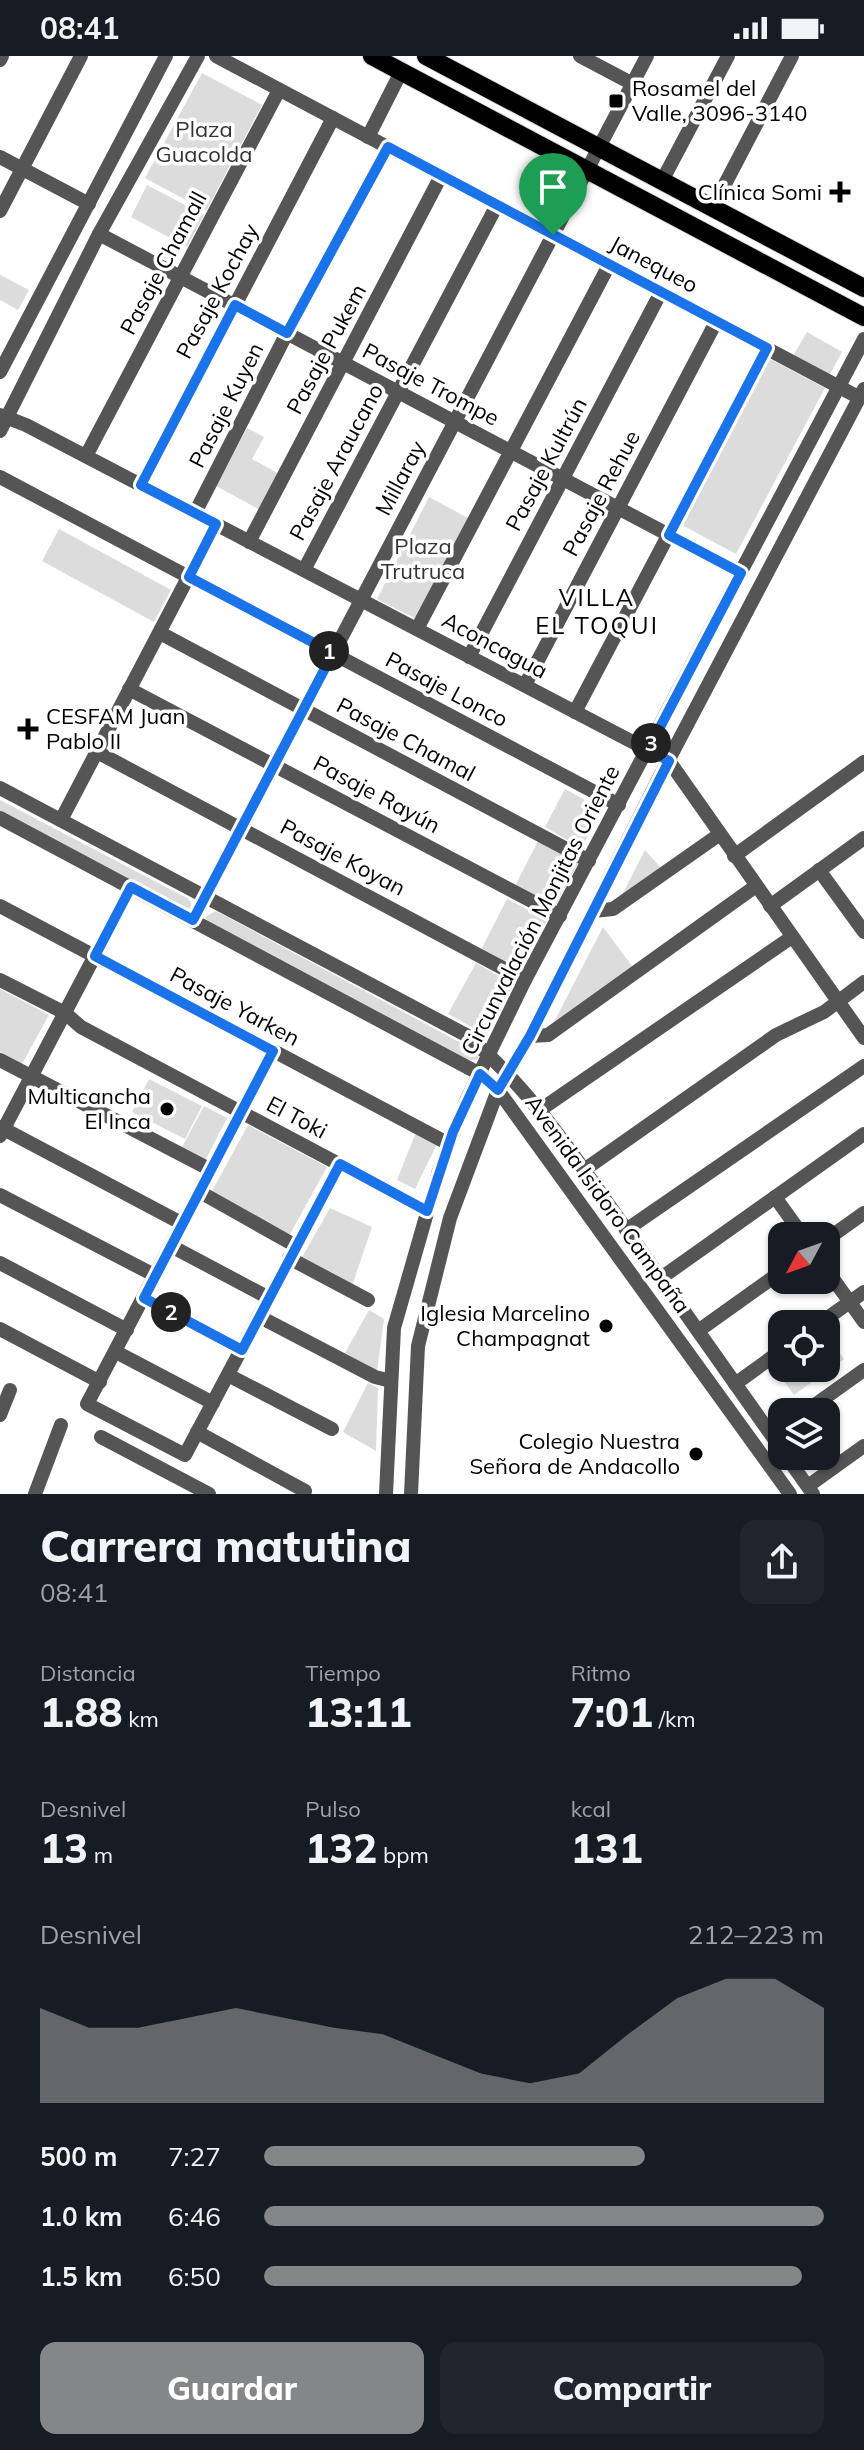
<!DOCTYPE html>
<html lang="es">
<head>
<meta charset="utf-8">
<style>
	:root { --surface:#171b24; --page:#20242c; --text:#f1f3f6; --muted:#9ea1a6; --accent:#858687 }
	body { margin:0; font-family:Mulish,sans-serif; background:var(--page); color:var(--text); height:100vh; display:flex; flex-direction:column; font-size:30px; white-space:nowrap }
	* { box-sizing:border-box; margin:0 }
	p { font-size:26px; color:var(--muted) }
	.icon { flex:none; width:44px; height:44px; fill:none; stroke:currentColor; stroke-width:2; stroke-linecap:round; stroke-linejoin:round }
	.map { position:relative; height:1438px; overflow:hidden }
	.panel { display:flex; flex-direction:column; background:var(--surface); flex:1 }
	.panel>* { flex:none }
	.needle { width:52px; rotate:229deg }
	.buttons { position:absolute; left:768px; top:1166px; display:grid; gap:16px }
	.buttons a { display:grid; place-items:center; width:72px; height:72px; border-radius:16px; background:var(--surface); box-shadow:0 2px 6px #0004; font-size:40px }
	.pin { position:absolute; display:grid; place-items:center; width:68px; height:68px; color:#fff; margin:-82px -34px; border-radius:50% 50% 50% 0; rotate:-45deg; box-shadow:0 0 8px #0007 }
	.pin .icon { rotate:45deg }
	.km { position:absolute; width:40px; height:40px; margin:-20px; border-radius:50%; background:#222; color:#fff; font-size:22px; line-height:40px; text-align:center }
	.round { display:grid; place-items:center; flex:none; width:84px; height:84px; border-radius:16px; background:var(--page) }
	.head { display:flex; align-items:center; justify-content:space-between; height:136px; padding:0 40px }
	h1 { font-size:44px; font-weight:800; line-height:60px }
	.figures { display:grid; grid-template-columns:repeat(3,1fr); gap:12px; height:136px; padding:8px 40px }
	.figures div { display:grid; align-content:center }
	.figures b { font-size:40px; font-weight:800 }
	.figures small { font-size:22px; font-weight:400 }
	.figures p { font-size:22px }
	.chart { height:224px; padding:16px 40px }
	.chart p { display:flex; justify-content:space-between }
	.chart svg { width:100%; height:144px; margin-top:8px; fill:var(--accent); opacity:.7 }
	.button { display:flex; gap:16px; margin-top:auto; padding:16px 40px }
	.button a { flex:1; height:92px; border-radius:16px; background:var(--accent); color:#fff; font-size:32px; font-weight:800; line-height:92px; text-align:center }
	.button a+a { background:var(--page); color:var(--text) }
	ul { padding:0 40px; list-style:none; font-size:26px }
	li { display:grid; grid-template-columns:128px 96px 1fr; align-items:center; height:60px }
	li i { height:20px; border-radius:10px; background:var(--accent) }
	.status { display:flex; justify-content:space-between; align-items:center; height:56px; padding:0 40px; background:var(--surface); direction:ltr }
	.status svg { height:22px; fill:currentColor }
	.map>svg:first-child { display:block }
	.green { fill:#dcdcdc }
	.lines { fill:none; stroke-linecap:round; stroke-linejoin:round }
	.major-casing { stroke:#dbdbdb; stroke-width:20 }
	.minor { stroke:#555; stroke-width:14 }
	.major { stroke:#000; stroke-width:18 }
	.route-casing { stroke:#fff; stroke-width:16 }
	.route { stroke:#1a73e8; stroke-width:10 }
	.poi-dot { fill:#000; stroke:#fff; stroke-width:3 }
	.labels { text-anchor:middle; stroke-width:7; stroke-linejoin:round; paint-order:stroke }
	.poi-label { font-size:22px; fill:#000; stroke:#fff; text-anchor:end }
	.park-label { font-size:22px; fill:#333; stroke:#fff }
	.street-label { font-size:22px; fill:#000; stroke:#fff }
	.neighbourhood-label { font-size:24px; letter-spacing:2px; fill:#000; stroke:#fff }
</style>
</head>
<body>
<div class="status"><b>08:41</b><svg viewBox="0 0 49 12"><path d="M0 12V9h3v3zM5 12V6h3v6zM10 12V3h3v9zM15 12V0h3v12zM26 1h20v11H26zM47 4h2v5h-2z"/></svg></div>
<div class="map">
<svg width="864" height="1438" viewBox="0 0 864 1438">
	<rect width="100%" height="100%" fill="#fff"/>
	<g class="green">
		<polygon points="202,17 262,49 206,155 145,122"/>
		<polygon points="147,129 204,159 187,191 131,161"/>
		<polygon points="0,219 29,234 18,254 0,244"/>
		<polygon points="807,276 842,296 829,320 793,300"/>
		<polygon points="770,303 825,332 736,498 682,469"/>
		<polygon points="247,372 264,381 252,403 279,418 260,454 216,430"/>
		<polygon points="429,441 468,462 416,563 377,543"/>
		<polygon points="59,473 171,534 154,566 42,505"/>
		<polygon points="565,733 603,754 581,792 545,771"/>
		<polygon points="0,744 187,842 191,846 191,852 186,855 0,757"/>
		<polygon points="538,785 579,806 555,850 515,830"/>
		<polygon points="645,794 661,812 621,841"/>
		<polygon points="507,843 547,864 521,914 481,894"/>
		<polygon points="216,855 474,994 479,998 477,1004 469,1004 210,869 205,861"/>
		<polygon points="603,871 632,910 554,966"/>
		<polygon points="476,907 513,928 486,979 448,958"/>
		<polygon points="0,933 49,959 22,1008 0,996"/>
		<polygon points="149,1023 202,1050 185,1083 132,1056"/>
		<polygon points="204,1050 227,1062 205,1105 181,1093"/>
		<polygon points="248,1069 327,1111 289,1180 211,1137"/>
		<polygon points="416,1076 437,1088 415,1133 397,1124"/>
		<polygon points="330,1152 372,1171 352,1230 301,1203"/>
		<polygon points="369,1254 384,1263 377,1315 345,1297"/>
		<polygon points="826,1278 844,1303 794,1339 773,1310 782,1304 782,1312 826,1312"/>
		<polygon points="368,1327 378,1332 376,1395 343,1376"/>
	</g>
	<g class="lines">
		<g class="major-casing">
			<g id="major">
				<polyline points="372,0 864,261"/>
				<polyline points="426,0 864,232"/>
			</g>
		</g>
		<g class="minor">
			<polyline points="216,0 860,342"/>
			<polyline points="580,0 633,28"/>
			<polyline points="0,4 2,0"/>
			<polyline points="368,81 401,16"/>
			<polyline points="0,101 89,148"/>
			<polyline points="662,125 728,0"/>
			<polyline points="713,151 792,0"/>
			<polyline points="0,155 81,0"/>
			<polyline points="99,178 741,517"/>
			<polyline points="0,316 166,0"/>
			<polyline points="0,359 26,369 669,705 864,982"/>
			<polyline points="0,375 99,178 198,0"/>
			<polyline points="86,400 279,34"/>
			<polyline points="0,421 619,749"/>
			<polyline points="141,429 333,62"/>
			<polyline points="195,457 287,277 388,91"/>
			<polyline points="249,486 441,120"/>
			<polyline points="304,514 497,149"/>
			<polyline points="417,573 609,209"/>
			<polyline points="160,577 589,805"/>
			<polyline points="469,601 661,236"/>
			<polyline points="525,629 716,266"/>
			<polyline points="129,633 560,860"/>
			<polyline points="575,656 767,292"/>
			<polyline points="97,696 525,924"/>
			<path d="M0,732L466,979C528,1030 575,1101 621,1166C674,1242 728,1318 782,1394"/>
			<polyline points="0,762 480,1018 498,1034 790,1438"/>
			<polyline points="61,764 216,468"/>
			<polyline points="734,800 864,706"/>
			<polyline points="819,814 864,876"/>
			<polyline points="0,850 449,1088"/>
			<polyline points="770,850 864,782"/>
			<polyline points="593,855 613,853 720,778"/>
			<polyline points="193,864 647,0"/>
			<polyline points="0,924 65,957 81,971 427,1155"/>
			<polyline points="530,980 548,979 756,830"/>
			<polyline points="273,995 87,1348 185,1399 340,1108"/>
			<polyline points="0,1004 211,1114"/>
			<polyline points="537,1056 792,881"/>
			<polyline points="0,1071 183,1168"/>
			<polyline points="0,1080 131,831"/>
			<polyline points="584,1114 776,979 824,956 864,926"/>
			<polyline points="200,1136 296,1190"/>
			<polyline points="0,1139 156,1220"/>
			<polyline points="775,1141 803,1180"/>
			<polyline points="626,1174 864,1010"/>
			<polyline points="826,1184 864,1157"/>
			<polyline points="171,1190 269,1242"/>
			<polyline points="289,1202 368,1244"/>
			<polyline points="0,1207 127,1274"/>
			<polyline points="826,1213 864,1266"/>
			<polyline points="661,1222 864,1078"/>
			<polyline points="144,1242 242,1294"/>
			<polyline points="260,1261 375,1321 391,1325"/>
			<polyline points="819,1268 864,1236"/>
			<polyline points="0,1273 100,1326"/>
			<polyline points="698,1275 782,1215"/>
			<polyline points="116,1296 213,1347"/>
			<polyline points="228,1319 332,1373"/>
			<polyline points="735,1328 782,1294"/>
			<polyline points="805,1356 864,1314"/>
			<polyline points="0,1359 10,1334"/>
			<polyline points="197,1376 305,1435"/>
			<polyline points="101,1381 209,1438"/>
			<polyline points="786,1400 813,1438"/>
			<polyline points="808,1430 864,1390"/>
			<polyline points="35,1438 61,1369"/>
			<polyline points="386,1438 394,1272 439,1115 466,1045 525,924 864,283"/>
			<polyline points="411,1438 418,1290 450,1162 498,1034 530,980 658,724 864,333"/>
		</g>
		<use href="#major" class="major"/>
	</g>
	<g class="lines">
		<g class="route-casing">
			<polygon id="route" points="388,91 767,292 669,479 741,517 648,694 669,705 530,980 498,1034 480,1018 453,1076 427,1155 340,1108 242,1294 144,1242 273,995 95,900 131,831 193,864 333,597 189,521 216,468 141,429 235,249 287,277"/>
		</g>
		<use href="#route" class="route"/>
	</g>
	<g class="poi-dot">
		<rect x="608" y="37" width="16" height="16" rx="4"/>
		<path d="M836 124h8v8h8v8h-8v8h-8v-8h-8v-8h8z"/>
		<path d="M24 661h8v8h8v8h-8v8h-8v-8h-8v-8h8z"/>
		<circle cx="167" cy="1053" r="8"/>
		<circle cx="606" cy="1270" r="8"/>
		<circle cx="696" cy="1398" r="8"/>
	</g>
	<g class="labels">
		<g class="poi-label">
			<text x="632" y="40" text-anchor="start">Rosamel del<tspan x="632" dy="25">Valle, 3096-3140</tspan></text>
			<text x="822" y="144">Clínica Somi</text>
			<text x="46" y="668" text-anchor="start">CESFAM Juan<tspan x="46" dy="25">Pablo II</tspan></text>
			<text x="151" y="1048">Multicancha<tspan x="151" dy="25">El Inca</tspan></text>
			<text x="590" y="1265">Iglesia Marcelino<tspan x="590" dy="25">Champagnat</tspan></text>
			<text x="680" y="1393">Colegio Nuestra<tspan x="680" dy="25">Señora de Andacollo</tspan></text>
		</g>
		<g class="park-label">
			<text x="204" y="81">Plaza<tspan x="204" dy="25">Guacolda</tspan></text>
			<text x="423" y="498">Plaza<tspan x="423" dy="25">Trutruca</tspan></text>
		</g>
		<g class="street-label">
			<text transform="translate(163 207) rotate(-62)" y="8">Pasaje Chamall</text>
			<text transform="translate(654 208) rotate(28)" y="8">Janequeo</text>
			<text transform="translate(217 235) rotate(-62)" y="8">Pasaje Kochay</text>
			<text transform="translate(326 293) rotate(-62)" y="8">Pasaje Pukem</text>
			<text transform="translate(431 328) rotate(28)" y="8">Pasaje Trompe</text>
			<text transform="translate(226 349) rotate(-63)" y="8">Pasaje Kuyen</text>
			<text transform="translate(336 406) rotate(-62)" y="8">Pasaje Araucano</text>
			<text transform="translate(546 408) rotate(-62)" y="8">Pasaje Kultrún</text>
			<text transform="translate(400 422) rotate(-62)" y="8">Millaray</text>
			<text transform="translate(601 437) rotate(-62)" y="8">Pasaje Rehue</text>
			<text transform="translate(495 589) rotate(28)" y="8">Aconcagua</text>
			<text transform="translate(447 633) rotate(28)" y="8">Pasaje Lonco</text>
			<text transform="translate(406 683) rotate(28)" y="8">Pasaje Chamal</text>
			<text transform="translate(377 738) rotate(28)" y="8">Pasaje Rayún</text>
			<text transform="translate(343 801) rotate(28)" y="8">Pasaje Koyan</text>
			<text transform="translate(540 854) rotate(-63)" y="8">Circunvalación Monjitas Oriente</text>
			<text transform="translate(235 950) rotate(28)" y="8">Pasaje Yarken</text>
			<text transform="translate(297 1061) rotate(28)" y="8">El Toki</text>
			<text transform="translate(608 1148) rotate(54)" y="8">Avenida Isidoro Campaña</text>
		</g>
		<g class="neighbourhood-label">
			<text x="597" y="550">VILLA<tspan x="597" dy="28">EL TOQUI</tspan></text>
		</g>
	</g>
</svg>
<div class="buttons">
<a><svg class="needle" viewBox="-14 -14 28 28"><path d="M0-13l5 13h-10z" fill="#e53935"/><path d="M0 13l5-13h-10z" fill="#9ea1a6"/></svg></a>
<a><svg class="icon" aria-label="locate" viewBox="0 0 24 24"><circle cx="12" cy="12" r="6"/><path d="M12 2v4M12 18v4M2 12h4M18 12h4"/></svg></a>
<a><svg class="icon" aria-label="layers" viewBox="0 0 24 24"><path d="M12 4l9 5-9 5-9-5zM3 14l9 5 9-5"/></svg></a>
</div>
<div class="pin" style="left:553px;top:179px;background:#1e9e55"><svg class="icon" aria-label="arrive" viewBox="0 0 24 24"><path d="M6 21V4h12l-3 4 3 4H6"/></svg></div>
<b class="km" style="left:329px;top:595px">1</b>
<b class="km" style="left:171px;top:1256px">2</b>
<b class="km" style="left:651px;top:687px">3</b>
</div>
<section class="panel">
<div class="head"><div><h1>Carrera matutina</h1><p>08:41</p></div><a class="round"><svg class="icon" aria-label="share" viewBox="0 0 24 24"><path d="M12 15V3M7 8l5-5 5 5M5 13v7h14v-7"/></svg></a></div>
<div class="figures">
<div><p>Distancia</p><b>1.88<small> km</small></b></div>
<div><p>Tiempo</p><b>13:11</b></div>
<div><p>Ritmo</p><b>7:01<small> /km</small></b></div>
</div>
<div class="figures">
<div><p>Desnivel</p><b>13<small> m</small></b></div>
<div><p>Pulso</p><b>132<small> bpm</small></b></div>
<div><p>kcal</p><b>131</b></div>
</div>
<div class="chart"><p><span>Desnivel</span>212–223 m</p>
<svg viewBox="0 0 160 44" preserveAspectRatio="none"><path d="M0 44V15L10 21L20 21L30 18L40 15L50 18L60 21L70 23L80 29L90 35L100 38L110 35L120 23L130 12L140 6L150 6L160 15V44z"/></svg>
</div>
<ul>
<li><b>500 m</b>7:27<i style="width:68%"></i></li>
<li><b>1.0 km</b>6:46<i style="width:100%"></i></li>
<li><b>1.5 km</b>6:50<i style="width:96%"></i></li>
</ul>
<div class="button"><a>Guardar</a><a>Compartir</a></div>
</section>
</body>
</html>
